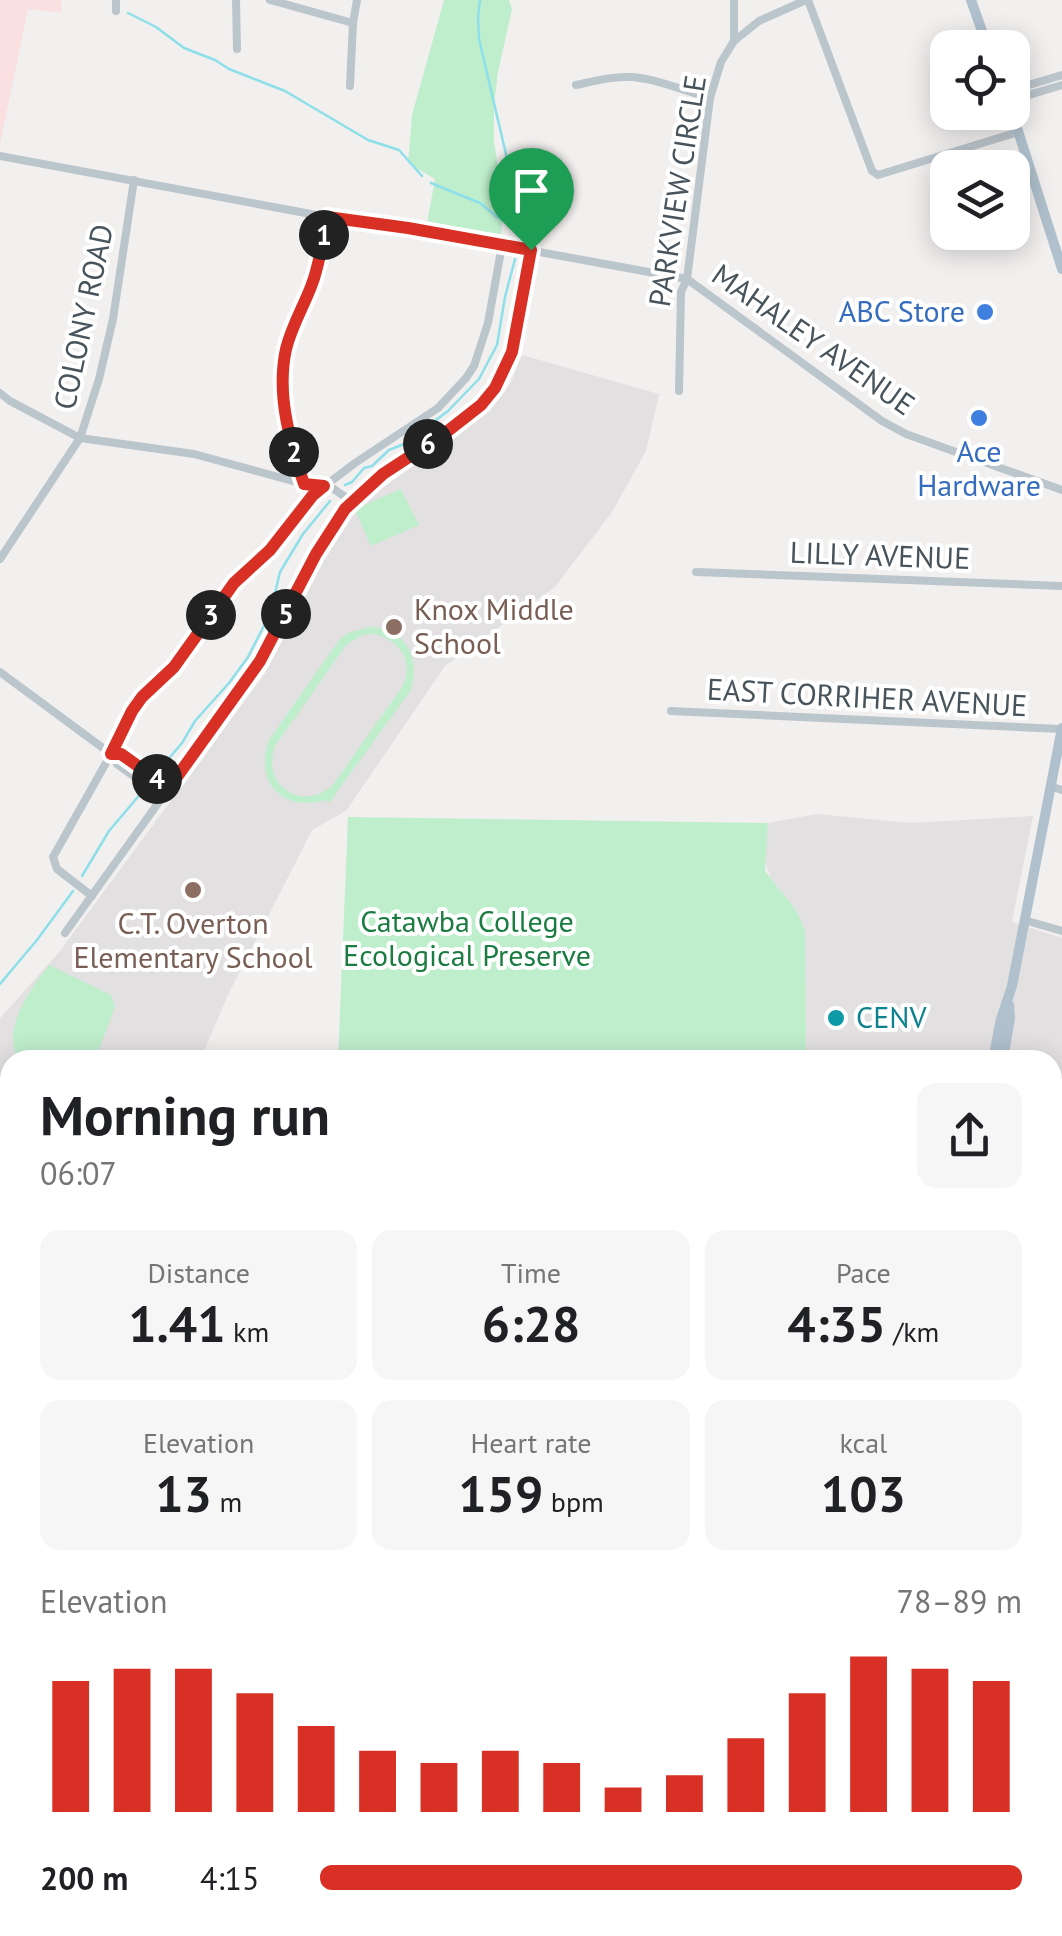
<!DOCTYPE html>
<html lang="en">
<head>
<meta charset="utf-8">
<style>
	:root { --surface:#fff; --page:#f6f6f6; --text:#202124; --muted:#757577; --accent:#d93025 }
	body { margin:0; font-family:"PT Sans",sans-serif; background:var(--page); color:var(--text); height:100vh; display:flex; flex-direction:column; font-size:38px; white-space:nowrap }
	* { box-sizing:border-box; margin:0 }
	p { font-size:32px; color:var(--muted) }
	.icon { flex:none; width:55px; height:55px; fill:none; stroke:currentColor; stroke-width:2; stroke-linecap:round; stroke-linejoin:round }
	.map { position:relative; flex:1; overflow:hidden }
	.drawer { position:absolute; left:0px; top:1050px; width:1062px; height:888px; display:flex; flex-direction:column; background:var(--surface); border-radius:30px 30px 0 0; box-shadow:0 5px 25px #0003 }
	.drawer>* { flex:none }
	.controls { position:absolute; left:930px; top:30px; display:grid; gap:20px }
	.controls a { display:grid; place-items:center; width:100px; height:100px; border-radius:20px; background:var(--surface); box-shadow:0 5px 25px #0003; font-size:50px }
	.pin { position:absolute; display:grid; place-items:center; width:85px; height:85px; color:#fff; margin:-102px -42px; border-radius:50% 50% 50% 0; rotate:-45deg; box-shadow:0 0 10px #0007 }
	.pin .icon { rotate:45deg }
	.km { position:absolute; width:50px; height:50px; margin:-25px; border-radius:50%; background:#222; color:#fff; font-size:28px; line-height:50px; text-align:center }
	.round { display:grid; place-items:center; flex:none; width:105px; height:105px; border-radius:20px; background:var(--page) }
	.head { display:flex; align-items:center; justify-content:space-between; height:170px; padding:0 40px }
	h1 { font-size:55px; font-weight:700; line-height:75px }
	.metrics { display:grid; grid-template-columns:repeat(3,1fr); gap:15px; height:170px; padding:10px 40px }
	.metrics div { display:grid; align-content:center; border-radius:20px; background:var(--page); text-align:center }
	.metrics b { font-size:50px; font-weight:700 }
	.metrics small { font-size:28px; font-weight:400 }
	.metrics p { font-size:28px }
	.chart { height:280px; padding:20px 40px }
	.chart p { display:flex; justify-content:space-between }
	.chart svg { width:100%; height:180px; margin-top:10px; stroke:var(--accent); stroke-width:6 }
	ul { padding:0 40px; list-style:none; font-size:32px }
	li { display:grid; grid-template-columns:160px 120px 1fr; align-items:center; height:75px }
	li i { height:25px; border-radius:12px; background:var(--accent) }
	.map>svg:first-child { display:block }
	.education { fill:#e2e0e1 }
	.medical { fill:#fae0e1 }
	.green { fill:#bfeecd; fill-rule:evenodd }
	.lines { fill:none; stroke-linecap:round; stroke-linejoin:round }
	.stream { stroke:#8ddfe9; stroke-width:2.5 }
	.minor { stroke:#bbc5cc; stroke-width:8 }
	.major { stroke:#b0c1cd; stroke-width:10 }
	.route-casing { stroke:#fff; stroke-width:20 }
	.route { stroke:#d93025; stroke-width:12 }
	.shop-dot { fill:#3f7fe0; stroke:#fff; stroke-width:4 }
	.education-dot { fill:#8d6e63; stroke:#fff; stroke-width:4 }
	.culture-dot { fill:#0f9aa8; stroke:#fff; stroke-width:4 }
	.labels { text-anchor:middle; stroke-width:8; stroke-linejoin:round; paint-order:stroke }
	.street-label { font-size:30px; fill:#48545c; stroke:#fff }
	.shop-label { font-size:30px; fill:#366cbe; stroke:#fff; text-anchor:end }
	.education-label { font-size:30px; fill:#785e54; stroke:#fff; text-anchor:start }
	.park-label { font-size:30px; fill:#1a7c41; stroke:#fff }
	.culture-label { font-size:30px; fill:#0d838f; stroke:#fff; text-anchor:start }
</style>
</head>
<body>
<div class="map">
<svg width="1062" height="1936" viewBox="0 0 1062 1936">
	<rect width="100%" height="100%" fill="#f2efef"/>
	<g class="education">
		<polygon points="522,355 659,394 646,451 612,512 555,587 445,666 346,811 312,830 228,995 200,1060 10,1060 10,1078 0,1075 0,1018 60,951 266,672 335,537 350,515 362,503 490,410 510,384"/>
		<polygon points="816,814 911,823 1033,816 1012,922 1062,938 1062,1329 1052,1328 1052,1060 806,1060 805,930 796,910 771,879 765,861 768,823"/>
	</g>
	<polygon class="medical" points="0,0 61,0 62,13 28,9 0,144"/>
	<g class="green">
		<polygon points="444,0 509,0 512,9 498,72 494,104 494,142 504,203 501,235 427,223 435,179 408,163 412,115"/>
		<polygon points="401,489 419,525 371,546 356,512 360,507"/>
		<path d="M369,627C405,627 421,657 411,690L329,803L326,800C282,813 254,782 269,740L339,640L348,633ZM374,634C400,641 415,661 402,687L332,786C301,812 261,785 275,746L347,644L363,635Z"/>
		<polygon points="348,817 768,823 765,871 796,910 805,930 806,1060 338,1060"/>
		<path d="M49,965L111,995L115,1007L95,1060H19C0,1030 31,988 49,965Z"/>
		<polygon points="0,1407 10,1409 10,1542 0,1534"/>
	</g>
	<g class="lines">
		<g class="stream">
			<polyline points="480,0 478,17 479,39 513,184 512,225"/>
			<polyline points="128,13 156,27 184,48 215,60 229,69 285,91 368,140 399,150 422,176"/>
			<polyline points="431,183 480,203 497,217 508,222 519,236"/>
			<polyline points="345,485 352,482 364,468 372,466 389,450 404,444 448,411 479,379 497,345 505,297 515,259"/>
			<polyline points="158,771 182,743 195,721 229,683 248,657 270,614 280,572 303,534 330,501"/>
			<polyline points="82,876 109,831 142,792"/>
			<polyline points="0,984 37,940 73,891"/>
			<polyline points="0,1534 10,1542"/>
			<polyline points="693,1928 693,1936"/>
		</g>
		<g class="minor">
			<polyline points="236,0 237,49"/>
			<polyline points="270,0 353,23"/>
			<polyline points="808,0 872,171 878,175 1018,132"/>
			<polyline points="116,11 116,0"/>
			<polyline points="734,41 759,21 806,0"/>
			<path d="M576,85C595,81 613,76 632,77C658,79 685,91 710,98"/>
			<polyline points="350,86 353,23 357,0"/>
			<polyline points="1012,90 1062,75"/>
			<polyline points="1012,100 1062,85"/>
			<polyline points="0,156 327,217 408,228 687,279 882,421 906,434 1062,490"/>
			<polyline points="679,391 681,292 687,279 710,98 721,62 734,41 734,0"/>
			<polyline points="0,393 10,401 80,438 194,454 311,486 334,489 352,502"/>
			<path d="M305,484C290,441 276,395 286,348C292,325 304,306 312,284C320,263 323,239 327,217"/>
			<polyline points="0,559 80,438 99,379 113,319 134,180"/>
			<polyline points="696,572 1062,586"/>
			<polyline points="0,672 111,754"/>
			<polyline points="671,711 1062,729"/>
			<polyline points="1052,787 1062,790"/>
			<polyline points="162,797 117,764 111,754 121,754 169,788"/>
			<polyline points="92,896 57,869 53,857 111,754 132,711 141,697 174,667 234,583 270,550 313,495 355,463 438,408 466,378 474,366 488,323 502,245"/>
			<polyline points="1024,920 1062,931"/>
			<polyline points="65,933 260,661 316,554 345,509 383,474 443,434 489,398 500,380 512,352 531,250"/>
			<polyline points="1052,1343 1062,1344"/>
			<polyline points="0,1723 10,1722"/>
			<polyline points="0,1782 10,1835"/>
			<polyline points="1052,1892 1062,1891"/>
			<polyline points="1052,1904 1062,1903"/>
			<polyline points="121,1928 131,1936"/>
			<polyline points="16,1936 17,1928"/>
			<polyline points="231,1936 240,1928"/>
			<polyline points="399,1936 400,1928"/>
		</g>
		<g class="major">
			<polyline points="971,0 988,48"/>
			<polyline points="1012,112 1062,269"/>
			<polyline points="993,1060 1001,1019 1012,986 1062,728"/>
			<polyline points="1003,1060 1010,1018 1009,1005"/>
			<polyline points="983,1928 985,1936"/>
		</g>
	</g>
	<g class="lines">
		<g class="route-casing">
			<path id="route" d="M327,217L408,228L531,250L512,352L495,388L481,405L444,434L383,474L345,509L316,554L260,661L169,788L121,754H111L132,711L142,697L174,667L234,583L270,550L313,495L324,486L304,484C290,441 276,395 286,349C292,325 304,306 312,284C320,263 323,239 327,217Z"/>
		</g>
		<use href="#route" class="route"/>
	</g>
	<g class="shop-dot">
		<circle cx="985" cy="312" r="10"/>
		<circle cx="979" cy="418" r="10"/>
	</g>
	<g class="education-dot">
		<circle cx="394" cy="627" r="10"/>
		<circle cx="193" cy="890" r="10"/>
	</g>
	<circle class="culture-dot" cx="836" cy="1018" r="10"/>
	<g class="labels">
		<g class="street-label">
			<text transform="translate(678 191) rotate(-81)" y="10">PARKVIEW CIRCLE</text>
			<text transform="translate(84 317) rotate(-78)" y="10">COLONY ROAD</text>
			<text transform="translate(813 340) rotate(35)" y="10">MAHALEY AVENUE</text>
			<text transform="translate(880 556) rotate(2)" y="10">LILLY AVENUE</text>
			<text transform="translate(867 698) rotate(3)" y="10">EAST CORRIHER AVENUE</text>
		</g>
		<g class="shop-label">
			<text x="965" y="322">ABC Store</text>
			<text x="979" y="462" text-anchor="middle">Ace<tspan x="979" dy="34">Hardware</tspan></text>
		</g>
		<g class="education-label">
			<text x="414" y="620">Knox Middle<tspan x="414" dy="34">School</tspan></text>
			<text x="193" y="934" text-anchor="middle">C.T. Overton<tspan x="193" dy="34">Elementary School</tspan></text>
		</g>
		<g class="park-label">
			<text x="467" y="932">Catawba College<tspan x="467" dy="34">Ecological Preserve</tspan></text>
		</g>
		<g class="culture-label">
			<text x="856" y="1028">CENV</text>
		</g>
	</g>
</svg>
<div class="controls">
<a><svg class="icon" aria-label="locate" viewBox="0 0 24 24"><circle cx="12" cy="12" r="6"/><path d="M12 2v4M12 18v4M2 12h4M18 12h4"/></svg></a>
<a><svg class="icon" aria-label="layers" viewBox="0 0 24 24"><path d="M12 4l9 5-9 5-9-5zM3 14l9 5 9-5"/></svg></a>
</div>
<div class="pin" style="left:531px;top:250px;background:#1e9e55"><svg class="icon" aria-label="arrive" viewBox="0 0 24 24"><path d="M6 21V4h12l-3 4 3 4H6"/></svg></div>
<b class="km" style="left:324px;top:235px">1</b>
<b class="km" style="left:294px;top:452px">2</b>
<b class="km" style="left:211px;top:615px">3</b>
<b class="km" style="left:157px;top:779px">4</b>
<b class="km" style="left:286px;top:614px">5</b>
<b class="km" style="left:428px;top:444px">6</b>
<section class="drawer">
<div class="head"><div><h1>Morning run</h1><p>06:07</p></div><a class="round"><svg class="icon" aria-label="share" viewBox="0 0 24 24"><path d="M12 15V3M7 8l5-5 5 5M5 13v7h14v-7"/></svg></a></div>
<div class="metrics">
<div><p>Distance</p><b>1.41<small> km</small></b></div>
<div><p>Time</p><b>6:28</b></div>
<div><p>Pace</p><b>4:35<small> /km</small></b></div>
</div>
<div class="metrics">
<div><p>Elevation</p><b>13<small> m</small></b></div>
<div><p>Heart rate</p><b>159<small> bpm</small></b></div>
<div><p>kcal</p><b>103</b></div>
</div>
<div class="chart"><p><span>Elevation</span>78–89 m</p>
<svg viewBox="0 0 160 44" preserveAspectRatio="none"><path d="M5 44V12M15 44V9M25 44V9M35 44V15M45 44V23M55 44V29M65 44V32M75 44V29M85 44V32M95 44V38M105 44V35M115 44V26M125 44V15M135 44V6M145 44V9M155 44V12"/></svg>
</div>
<ul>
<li><b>200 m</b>4:15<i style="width:100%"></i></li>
</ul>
</section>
</div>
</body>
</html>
